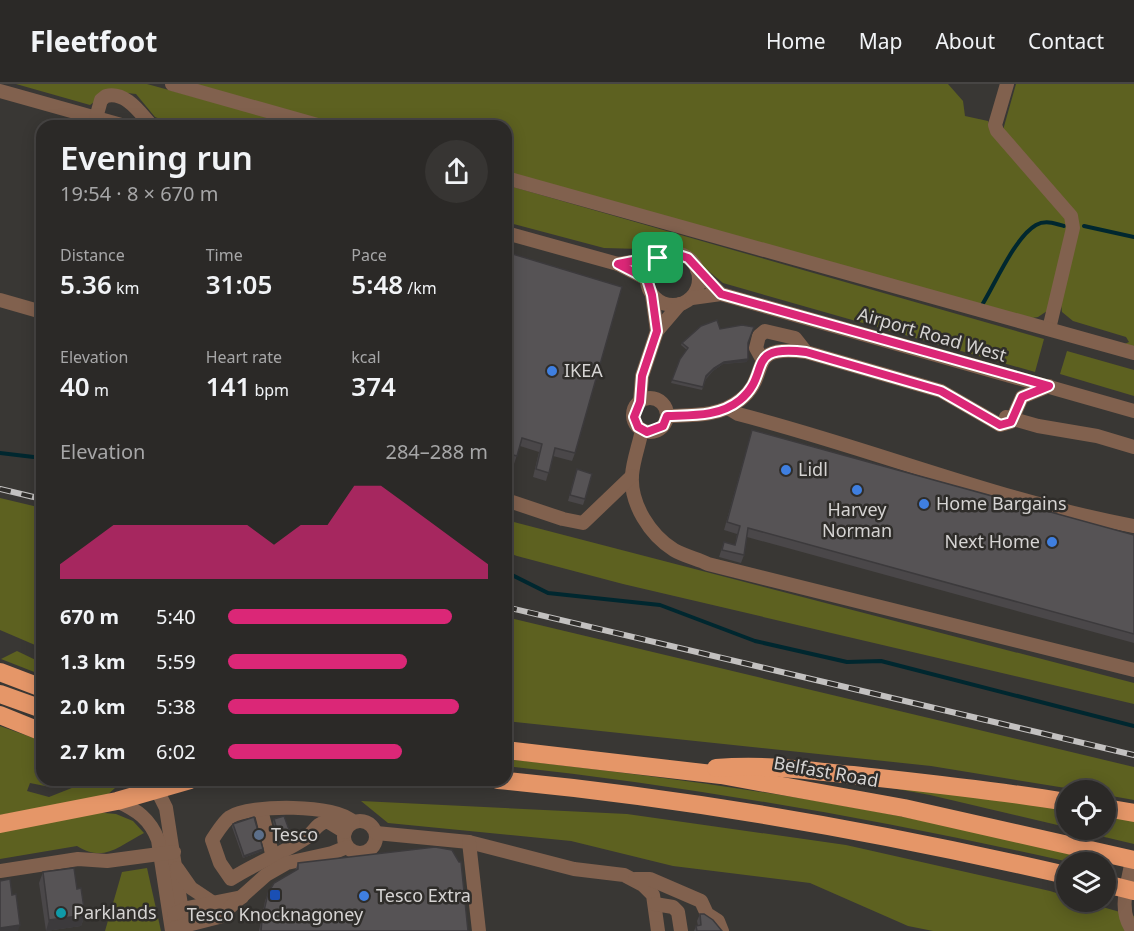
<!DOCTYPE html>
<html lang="en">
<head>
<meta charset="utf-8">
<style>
	:root { --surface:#2b2927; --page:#373533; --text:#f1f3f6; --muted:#a6a6a7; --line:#474544; --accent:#db2777 }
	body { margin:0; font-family:"Noto Sans",sans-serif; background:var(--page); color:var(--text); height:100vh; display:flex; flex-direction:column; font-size:22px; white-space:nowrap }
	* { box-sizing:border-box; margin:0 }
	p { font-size:20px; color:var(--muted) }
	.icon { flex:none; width:33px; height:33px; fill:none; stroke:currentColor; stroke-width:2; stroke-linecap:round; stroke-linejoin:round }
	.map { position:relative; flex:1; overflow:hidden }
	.side { position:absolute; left:36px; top:36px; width:476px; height:666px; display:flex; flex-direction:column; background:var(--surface); border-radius:18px; box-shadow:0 3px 15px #0003,0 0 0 2px var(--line) }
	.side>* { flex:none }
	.buttons { position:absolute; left:1056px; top:696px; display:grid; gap:12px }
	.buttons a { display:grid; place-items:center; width:60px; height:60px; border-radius:50%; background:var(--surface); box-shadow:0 3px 15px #0003,0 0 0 2px var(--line); font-size:30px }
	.pin { position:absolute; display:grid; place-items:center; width:51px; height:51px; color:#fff; margin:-26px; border-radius:12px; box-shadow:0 3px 9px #0006 }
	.round { display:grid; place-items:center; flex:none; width:63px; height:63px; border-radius:32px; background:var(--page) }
	.headline { display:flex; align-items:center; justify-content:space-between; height:102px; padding:0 24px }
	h1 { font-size:33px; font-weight:600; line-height:45px }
	.stats { display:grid; grid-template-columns:repeat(3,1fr); gap:9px; height:102px; padding:6px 24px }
	.stats div { display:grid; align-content:center }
	.stats b { font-size:26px; font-weight:600 }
	.stats small { font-size:16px; font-weight:400 }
	.stats p { font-size:16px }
	.chart { height:168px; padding:12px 24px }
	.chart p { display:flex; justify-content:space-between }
	.chart svg { width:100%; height:108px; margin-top:6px; fill:var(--accent); opacity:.7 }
	ul { padding:0 24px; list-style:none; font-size:20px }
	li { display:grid; grid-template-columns:96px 72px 1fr; align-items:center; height:45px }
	li i { height:15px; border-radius:8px; background:var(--accent) }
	header { display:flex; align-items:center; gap:36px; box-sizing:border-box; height:84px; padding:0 30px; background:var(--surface); border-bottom:2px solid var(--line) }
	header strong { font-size:28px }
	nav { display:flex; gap:33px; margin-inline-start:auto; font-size:21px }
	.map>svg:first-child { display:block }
	.green { fill:#5d6120 }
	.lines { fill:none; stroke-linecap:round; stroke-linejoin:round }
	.stream { stroke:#00272f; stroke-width:4 }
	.minor { stroke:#81614e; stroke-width:14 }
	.highway { stroke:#e59668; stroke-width:18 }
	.rail-casing { stroke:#c3c1c0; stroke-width:6 }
	.rail { stroke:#2f2d2a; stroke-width:4; stroke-dasharray:11; stroke-linecap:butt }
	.wall { fill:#4a4749 }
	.shaded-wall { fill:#3c3a3c }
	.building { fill:#565355; stroke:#3c3a3c; stroke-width:1.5 }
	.route-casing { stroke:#fff; stroke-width:12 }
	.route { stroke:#db2777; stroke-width:8 }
	.shop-dot { fill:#3f7fe0; stroke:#2f2d2a; stroke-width:2 }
	.service-dot { fill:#5c6f8a; stroke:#2f2d2a; stroke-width:2 }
	.transit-dot { fill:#1a4fb4; stroke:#2f2d2a; stroke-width:2 }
	.culture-dot { fill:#0f9aa8; stroke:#2f2d2a; stroke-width:2 }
	.labels { text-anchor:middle; stroke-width:5; stroke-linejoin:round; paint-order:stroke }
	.street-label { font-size:18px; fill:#d6d4d3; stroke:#2f2d2a }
	.poi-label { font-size:18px; fill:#d6d4d3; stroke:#2f2d2a; text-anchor:start }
</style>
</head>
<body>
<header>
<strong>Fleetfoot</strong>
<nav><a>Home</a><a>Map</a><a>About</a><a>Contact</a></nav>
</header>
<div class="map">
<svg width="1134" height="847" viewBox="0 0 1134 847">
	<rect width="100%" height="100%" fill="#393734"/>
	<g class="green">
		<polygon points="16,0 147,0 301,42 177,42 155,33 136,10 109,7 90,21"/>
		<polygon points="187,0 948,0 963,17 965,32 988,37 993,47 1064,126 1070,145 1047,227 1038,233 1026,235 506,91 506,42 335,42"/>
		<polygon points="1016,0 1134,0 1134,267 1118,263 1129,258 1126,253 1073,237 1062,228 1061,220 1075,148 1003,46"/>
		<polygon points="506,101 1044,255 1035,288 723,199 694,175 679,166 604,164 506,138"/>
		<polygon points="1067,267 1134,286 1134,312 1060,290"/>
		<polygon points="0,414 42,424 42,564 0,546"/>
		<polygon points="506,436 1134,599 1134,620 623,500 517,472 506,468"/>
		<polygon points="506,533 1134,683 1134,716 1106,711 1106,706 1078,706 931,682 506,637"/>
		<polygon points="17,567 42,579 42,591 1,575"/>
		<polygon points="0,642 42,657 42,696 62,696 50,703 30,699 27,707 49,713 92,696 117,696 115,704 105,713 0,731"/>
		<path d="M506,675C659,692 813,712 964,746C1009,756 1053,764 1097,778H1069C883,736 696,703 506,682Z"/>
		<polygon points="875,701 1066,724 1066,743 930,711"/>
		<polygon points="361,717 627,730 846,761 1050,807 1066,812 1066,818 1085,818 1134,832 1134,847 933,847 908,842 810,799 673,782 571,757 388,739"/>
		<path d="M94,728L116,730L133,737L144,749C119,762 104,779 77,762L0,775V747Z"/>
		<polygon points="1106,731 1134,736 1134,760 1075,746 1106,746"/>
		<polygon points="147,784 161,847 105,847 122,788"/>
	</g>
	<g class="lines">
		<g class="stream">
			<polyline points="1084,142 1134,153"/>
			<path d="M982,221C995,200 1015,153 1036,141C1045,136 1054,139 1064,142"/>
			<polyline points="0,369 42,374"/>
			<polyline points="506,488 548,509 660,521 755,557 847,578 881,577 1134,642"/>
		</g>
		<g class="minor">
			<polyline points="172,0 321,42"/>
			<polyline points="1007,0 995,41 997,47 1071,132 1073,144 1049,245"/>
			<polyline points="0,7 125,42"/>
			<path d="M96,34L101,16L106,12C126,7 140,29 152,42"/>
			<polyline points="506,94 1134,269"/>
			<polyline points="506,149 618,180 647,195"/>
			<circle cx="673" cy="195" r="26"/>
			<polyline points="618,180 658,174"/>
			<polyline points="697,186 721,210"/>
			<polyline points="692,214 721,210 1134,327"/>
			<polyline points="0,216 42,228"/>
			<polyline points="657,247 680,220"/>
			<polyline points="762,275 756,264 759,252 765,247 795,254 806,268"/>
			<circle cx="650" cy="331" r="17"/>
			<polyline points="640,318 642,292 657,247 652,211"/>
			<path d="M728,324L738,330C871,364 999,417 1134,442"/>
			<path d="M667,332C692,331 719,333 740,316C773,290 743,260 806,268L941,307L1000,341L1011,338L1022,313L1049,302"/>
			<polyline points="1006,333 1038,342 1097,352 1134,363"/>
			<path d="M642,346C639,361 633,377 632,391C630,420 650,451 674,466C684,472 698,475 708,480L1134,586"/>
			<polyline points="506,416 563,435 583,439 632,392"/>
			<polyline points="152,696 166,724 185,847"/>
			<path d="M117,717C137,726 150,735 158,756L172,847"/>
			<polyline points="261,726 273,773"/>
			<circle cx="360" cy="753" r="16"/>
			<path d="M345,748L327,737C316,740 315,747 306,754C282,770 255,779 231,795L220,779L212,756C217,749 223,738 230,733C250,720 338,720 353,738"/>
			<polyline points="376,749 469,758 574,785 624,791 643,801 653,811 658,847"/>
			<polyline points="469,758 479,847"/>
			<path d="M1132,776C1128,800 1117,826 1133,847"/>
			<polyline points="177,784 191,804 212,818"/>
			<polyline points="0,787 78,775 107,777 174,768"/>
			<polyline points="635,795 650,795 701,817 707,830 718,837 722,847"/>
			<polyline points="655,820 673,823 678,828 681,847"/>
			<polyline points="174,830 187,824 242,813"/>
			<polyline points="172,845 219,833 266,791 287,779 332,769 347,763"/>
		</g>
		<g class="highway">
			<polyline points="0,588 42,604"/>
			<polyline points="0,610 42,625"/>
			<polyline points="0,631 42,648"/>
			<polyline points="506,666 721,691 904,724 1134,776"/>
			<path d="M716,684C765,680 804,686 853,691C924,699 995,706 1066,718"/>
			<path d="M498,696C689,714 879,748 1066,791"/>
			<polyline points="1106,724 1134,729"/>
			<polyline points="0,740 117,717 190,696"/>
			<polyline points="1106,800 1134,807"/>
		</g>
		<g class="rail-casing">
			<g id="rail">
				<polyline points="0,405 42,415"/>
				<polyline points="506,523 1134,671"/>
			</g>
		</g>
		<use href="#rail" class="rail"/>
	</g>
	<g class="wall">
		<polygon points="506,168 575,369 572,377 553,372 546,397 533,393 539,368 520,362 514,380 506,378"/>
		<polygon points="720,245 748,259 747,278 723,280 713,287 706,295 702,306 671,299 680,275 687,266 681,261 682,259"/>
		<polygon points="752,346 1134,451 1134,559 747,453 744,471 741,479 719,473 724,458 735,461 737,450 724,446"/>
		<polygon points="575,391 585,415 583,421 568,417"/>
		<polygon points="274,735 291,751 290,753 279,759 273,738"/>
		<polygon points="233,740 263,765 262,767 243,774 232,743"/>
		<polygon points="298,779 468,847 259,847 265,817 268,809 295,787"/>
		<polygon points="43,788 77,805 85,831 81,842 46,847 39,799"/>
		<polygon points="700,830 722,847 694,847 696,842 698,842 697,837"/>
	</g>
	<g class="shaded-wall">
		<polygon points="748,275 747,278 723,280 713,287 705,295 706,292 714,284 724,278"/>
		<polygon points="291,751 290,753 279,759 280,757"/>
		<polygon points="263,765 262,767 243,774 244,772"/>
		<polygon points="85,831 81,842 46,847 49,836"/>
		<polygon points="20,841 18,847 0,847 0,844"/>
	</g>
	<g class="building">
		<polygon points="506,168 622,203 575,369 555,364 549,389 536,385 542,360 522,354 517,372 506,369"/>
		<polygon points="717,236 720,245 742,241 754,243 748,259 748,275 724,278 714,284 706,292 703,303 672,296 680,275 688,264 682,259 701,242"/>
		<polygon points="752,346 1134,451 1134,550 748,444 744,471 722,466 724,458 735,461 740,442 727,438"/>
		<polygon points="577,385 592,390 585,415 570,411"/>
		<polygon points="284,732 291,751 280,757 274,735"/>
		<polygon points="254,733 263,765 244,772 233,740"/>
		<polygon points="435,763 452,766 459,778 461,778 468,847 261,847 262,836 268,809 274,799 298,785 298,779"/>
		<polygon points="74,784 77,805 81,804 85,831 49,836 43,788"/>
		<polygon points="10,795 12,811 16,810 20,841 0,844 0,797"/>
		<polygon points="700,830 704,830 713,836 722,847 697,847 696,842 701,841"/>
	</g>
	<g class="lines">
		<g class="route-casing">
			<path id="route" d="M673,169L688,174L721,210L1049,302L1022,313L1011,338L1000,341L941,307L806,268C743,260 772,290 740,316C719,333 692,331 667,332L663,342L647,348L638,343L634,333L640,318L642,292L657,247L652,211L647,195L618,180Z"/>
		</g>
		<use href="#route" class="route"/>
	</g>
	<g class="shop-dot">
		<circle cx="552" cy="287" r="6"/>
		<circle cx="786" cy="386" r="6"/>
		<circle cx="857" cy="406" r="6"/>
		<circle cx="924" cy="420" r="6"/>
		<circle cx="1052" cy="458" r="6"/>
		<circle cx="364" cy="812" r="6"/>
	</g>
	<circle class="service-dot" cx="259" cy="751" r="6"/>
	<rect class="transit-dot" x="269" y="805" width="12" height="12" rx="3"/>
	<circle class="culture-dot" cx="61" cy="829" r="6"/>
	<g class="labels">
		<g class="street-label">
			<text transform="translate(932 251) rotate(16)" y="6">Airport Road West</text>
			<text transform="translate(826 688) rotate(10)" y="6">Belfast Road</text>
		</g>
		<g class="poi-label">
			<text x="564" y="293">IKEA</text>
			<text x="798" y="392">Lidl</text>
			<text x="936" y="426">Home Bargains</text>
			<text x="857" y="432" text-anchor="middle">Harvey<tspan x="857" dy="21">Norman</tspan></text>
			<text x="1040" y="464" text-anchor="end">Next Home</text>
			<text x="271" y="757">Tesco</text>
			<text x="376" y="818">Tesco Extra</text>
			<text x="73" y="835">Parklands</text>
			<text x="275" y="837" text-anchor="middle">Tesco Knocknagoney</text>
		</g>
	</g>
</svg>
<div class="buttons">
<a><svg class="icon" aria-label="locate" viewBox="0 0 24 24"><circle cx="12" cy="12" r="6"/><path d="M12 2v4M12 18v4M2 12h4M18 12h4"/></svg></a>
<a><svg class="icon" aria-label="layers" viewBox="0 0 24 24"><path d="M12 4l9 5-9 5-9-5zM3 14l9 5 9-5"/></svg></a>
</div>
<div class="pin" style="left:658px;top:174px;background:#1e9e55"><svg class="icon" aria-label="arrive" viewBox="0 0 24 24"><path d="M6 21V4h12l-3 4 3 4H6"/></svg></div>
<section class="side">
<div class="headline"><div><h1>Evening run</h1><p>19:54 · 8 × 670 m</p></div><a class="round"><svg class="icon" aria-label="share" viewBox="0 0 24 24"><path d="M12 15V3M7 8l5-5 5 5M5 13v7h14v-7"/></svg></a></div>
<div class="stats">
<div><p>Distance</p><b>5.36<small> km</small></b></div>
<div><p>Time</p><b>31:05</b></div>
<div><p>Pace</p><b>5:48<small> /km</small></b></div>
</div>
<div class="stats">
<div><p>Elevation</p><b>40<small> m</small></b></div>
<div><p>Heart rate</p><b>141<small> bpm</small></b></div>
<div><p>kcal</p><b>374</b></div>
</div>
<div class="chart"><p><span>Elevation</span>284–288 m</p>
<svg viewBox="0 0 160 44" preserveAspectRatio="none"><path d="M0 44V38L10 30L20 22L30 22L40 22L50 22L60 22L70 22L80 30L90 22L100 22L110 6L120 6L130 14L140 22L150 30L160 38V44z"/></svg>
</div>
<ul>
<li><b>670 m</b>5:40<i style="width:86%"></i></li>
<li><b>1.3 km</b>5:59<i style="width:69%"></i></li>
<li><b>2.0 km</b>5:38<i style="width:89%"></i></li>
<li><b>2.7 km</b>6:02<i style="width:67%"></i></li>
</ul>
</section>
</div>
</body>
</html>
